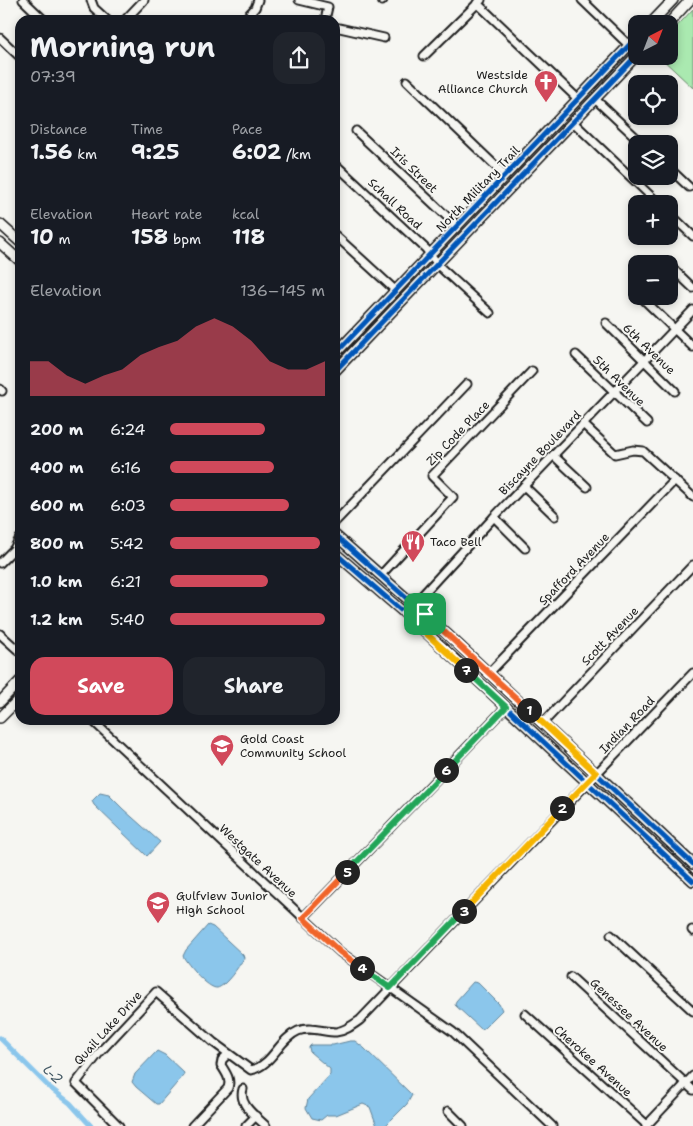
<!DOCTYPE html>
<html lang="en">
<head>
<meta charset="utf-8">
<style>
	:root { --surface:#171b24; --page:#20242c; --text:#f1f3f6; --muted:#9ea1a6; --accent:#d1495b }
	body { margin:0; font-family:"Shantell Sans",sans-serif; background:var(--page); color:var(--text); height:100vh; display:flex; flex-direction:column; font-size:19px; white-space:nowrap }
	* { box-sizing:border-box; margin:0 }
	p { font-size:16px; color:var(--muted) }
	.icon { flex:none; width:28px; height:28px; fill:none; stroke:currentColor; stroke-width:2; stroke-linecap:round; stroke-linejoin:round }
	.map { position:relative; flex:1; overflow:hidden }
	.drawer { position:absolute; left:15px; top:15px; width:325px; height:710px; display:flex; flex-direction:column; background:var(--surface); border-radius:15px; box-shadow:0 2px 8px #0003 }
	.drawer>* { flex:none }
	.needle { width:32px; rotate:42deg }
	.controls { position:absolute; left:628px; top:15px; display:grid; gap:10px }
	.controls a { display:grid; place-items:center; width:50px; height:50px; border-radius:10px; background:var(--surface); box-shadow:0 2px 8px #0003; font-size:25px }
	.pin { position:absolute; display:grid; place-items:center; width:42px; height:42px; color:#fff; margin:-21px; border-radius:10px; box-shadow:0 2px 8px #0006 }
	.km { position:absolute; width:25px; height:25px; margin:-12px; border-radius:50%; background:#222; color:#fff; font-size:14px; line-height:25px; text-align:center }
	.round { display:grid; place-items:center; flex:none; width:52px; height:52px; border-radius:15px; background:var(--page) }
	.overview { display:flex; align-items:center; justify-content:space-between; height:85px; padding:0 15px }
	h1 { font-size:28px; font-weight:700; line-height:38px }
	.stats { display:grid; grid-template-columns:repeat(3,1fr); gap:8px; height:85px; padding:5px 15px }
	.stats div { display:grid; align-content:center }
	.stats b { font-size:21px; font-weight:700 }
	.stats small { font-size:14px; font-weight:400 }
	.stats p { font-size:14px }
	.chart { height:140px; padding:10px 15px }
	.chart p { display:flex; justify-content:space-between }
	.chart svg { width:100%; height:90px; margin-top:5px; fill:var(--accent); opacity:.7 }
	.button { display:flex; gap:10px; margin-top:auto; padding:10px 15px }
	.button a { flex:1; height:58px; border-radius:15px; background:var(--accent); color:#fff; font-size:20px; font-weight:700; line-height:58px; text-align:center }
	.button a+a { background:var(--page); color:var(--text) }
	ul { padding:0 15px; list-style:none; font-size:16px }
	li { display:grid; grid-template-columns:80px 60px 1fr; align-items:center; height:38px }
	li i { height:12px; border-radius:6px; background:var(--accent) }
	.map>svg:first-child { display:block }
	.green { fill:#aae9b0; stroke:#638266 }
	.water { fill:#8bc6eb; stroke:#5f8298 }
	.lines { fill:none; stroke-linecap:round; stroke-linejoin:round }
	.canal { stroke:#8bc6eb; stroke-width:5 }
	.minor-casing { stroke:#1c1c1c; stroke-width:11 }
	.major-casing { stroke:#1c1c1c; stroke-width:12 }
	.minor { stroke:#f6f6f2; stroke-width:7 }
	.major { stroke:#f6f6f2; stroke-width:9 }
	.cycleway-casing { stroke:#f6f6f2; stroke-width:8 }
	.cycleway { stroke:#0057b8; stroke-width:5 }
	.split-1-casing { stroke:#fff; stroke-width:10 }
	.split-2-casing { stroke:#fff; stroke-width:10 }
	.split-3-casing { stroke:#fff; stroke-width:10 }
	.split-4-casing { stroke:#fff; stroke-width:10 }
	.split-5-casing { stroke:#fff; stroke-width:10 }
	.split-6-casing { stroke:#fff; stroke-width:10 }
	.split-7-casing { stroke:#fff; stroke-width:10 }
	.split-8-casing { stroke:#fff; stroke-width:10 }
	.split-1 { stroke:#f0652b; stroke-width:6 }
	.split-2 { stroke:#f5b400; stroke-width:6 }
	.split-3 { stroke:#f5b400; stroke-width:6 }
	.split-4 { stroke:#22a559; stroke-width:6 }
	.split-5 { stroke:#f0652b; stroke-width:6 }
	.split-6 { stroke:#22a559; stroke-width:6 }
	.split-7 { stroke:#22a559; stroke-width:6 }
	.split-8 { stroke:#f5b400; stroke-width:6 }
	.labels { text-anchor:middle; stroke-width:4; stroke-linejoin:round; paint-order:stroke }
	.poi-label { font-size:12px; fill:#1c1c1c; stroke:#f6f6f2; text-anchor:start }
	.street-label { font-size:12px; fill:#1c1c1c; stroke:#f6f6f2 }
	.water-label { font-size:14px; font-style:italic; fill:#435864; stroke:#f6f6f2 }
</style>
</head>
<body>
<div class="map">
<svg width="693" height="1126" viewBox="0 0 693 1126">
	<rect width="100%" height="100%" fill="#f6f6f2"/>
	<filter id="ink" filterUnits="userSpaceOnUse"><feTurbulence type="fractalNoise" baseFrequency=".02" numOctaves="2"/><feDisplacementMap in="SourceGraphic" scale="10" xChannelSelector="R" yChannelSelector="G"/><feConvolveMatrix kernelMatrix="1 2 1 2 8 2 1 2 1" color-interpolation-filters="sRGB"/></filter>
	<g filter="url(#ink)">
		<polygon class="green" points="693,9 693,88 659,56 669,56 669,35"/>
		<g class="water">
			<polygon points="100,793 109,795 123,809 160,842 147,856 94,805 92,801"/>
			<path d="M208,925L213,927L243,955L244,958C240,965 225,987 217,988C208,989 187,964 183,956L186,950Z"/>
			<polygon points="473,982 478,983 499,1004 502,1010 484,1028 481,1029 455,1005 456,1001"/>
			<polygon points="350,1041 355,1041 364,1048 412,1095 407,1104 385,1126 377,1126 370,1107 363,1104 336,1115 327,1115 321,1120 312,1118 306,1108 308,1099 330,1075 330,1069 310,1052 309,1047 311,1045 333,1045"/>
			<polygon points="157,1051 165,1055 184,1073 183,1076 159,1104 156,1104 136,1087 132,1082 135,1074"/>
		</g>
		<g class="lines">
			<polyline class="canal" points="0,1038 49,1087 70,1103 91,1126"/>
			<g class="minor-casing">
				<g id="minor">
					<polyline points="23,0 44,20"/>
					<polyline points="91,0 94,8 107,20"/>
					<polyline points="299,0 328,7 325,20"/>
					<polyline points="582,0 636,52"/>
					<polyline points="382,1 383,0"/>
					<polyline points="477,3 578,99"/>
					<polyline points="125,20 144,0"/>
					<polyline points="244,20 255,8 258,0"/>
					<polyline points="335,27 384,38"/>
					<polyline points="0,38 20,57"/>
					<polyline points="424,56 481,0"/>
					<polyline points="407,81 505,175"/>
					<polyline points="595,99 643,144"/>
					<polyline points="573,122 659,204"/>
					<polyline points="356,131 457,226"/>
					<polyline points="335,164 426,249 441,268 490,313"/>
					<polyline points="669,168 689,187"/>
					<polyline points="669,213 693,236"/>
					<polyline points="335,235 395,290"/>
					<polyline points="669,265 693,288"/>
					<polyline points="640,296 693,347"/>
					<polyline points="606,323 675,391"/>
					<polyline points="576,355 647,423"/>
					<polyline points="0,389 2,391"/>
					<polyline points="583,424 615,454 633,450 643,451 693,497"/>
					<polyline points="553,455 587,487"/>
					<polyline points="524,486 555,516"/>
					<polyline points="494,517 525,548"/>
					<polyline points="335,522 467,384"/>
					<polyline points="0,563 14,549 20,538"/>
					<polyline points="381,575 453,497 432,476 532,371"/>
					<polyline points="405,614 494,517 693,310"/>
					<polyline points="0,634 20,652"/>
					<polyline points="489,673 675,480"/>
					<polyline points="92,720 340,952 453,1032 552,1126"/>
					<polyline points="543,723 693,565"/>
					<polyline points="303,918 506,707"/>
					<polyline points="692,930 693,931"/>
					<polyline points="611,935 693,1011"/>
					<polyline points="571,977 693,1090"/>
					<polyline points="525,1014 647,1125"/>
					<path d="M243,1089C238,1105 256,1116 266,1126"/>
					<polyline points="448,1111 463,1126"/>
					<path d="M119,1126L76,1083L100,1052L156,992L213,1042L251,1070C272,1066 279,1039 298,1031C310,1026 323,1032 336,1032C345,1031 353,1025 360,1020L693,673"/>
					<path d="M192,1126L228,1088C231,1079 226,1073 221,1065L222,1060L228,1054"/>
					<polyline points="246,1126 256,1116"/>
					<polyline points="646,1126 693,1076"/>
				</g>
			</g>
			<g class="major-casing">
				<g id="major">
					<polyline points="650,24 673,0"/>
					<polyline points="668,24 690,0"/>
					<polyline points="0,224 20,242"/>
					<polyline points="0,243 20,261"/>
					<polyline points="335,354 636,38"/>
					<polyline points="335,371 636,56"/>
					<polyline points="335,535 447,634 693,864"/>
					<polyline points="335,553 417,624 693,881"/>
					<polyline points="0,702 20,681"/>
					<polyline points="0,718 20,698"/>
				</g>
			</g>
			<use href="#minor" class="minor"/>
			<use href="#major" class="major"/>
			<g class="cycleway-casing">
				<g id="cycleway">
					<polyline points="335,354 636,38"/>
					<polyline points="335,371 636,56"/>
					<polyline points="335,535 447,634 693,864"/>
					<polyline points="335,553 417,624 693,881"/>
				</g>
			</g>
			<use href="#cycleway" class="cycleway"/>
		</g>
	</g>
	<g class="lines" filter="url(#ink)">
		<g class="split-1-casing">
			<polyline id="split-1" points="425,614 529,710"/>
		</g>
		<g class="split-2-casing">
			<polyline id="split-2" points="529,710 596,773 562,808"/>
		</g>
		<g class="split-3-casing">
			<polyline id="split-3" points="464,911 562,808"/>
		</g>
		<g class="split-4-casing">
			<polyline id="split-4" points="362,968 390,988 464,911"/>
		</g>
		<g class="split-5-casing">
			<polyline id="split-5" points="347,872 303,918 340,952 362,968"/>
		</g>
		<g class="split-6-casing">
			<polyline id="split-6" points="347,872 446,770"/>
		</g>
		<g class="split-7-casing">
			<polyline id="split-7" points="446,770 506,707 466,670"/>
		</g>
		<g class="split-8-casing">
			<polyline id="split-8" points="425,614 414,604 405,614 466,670"/>
		</g>
		<use href="#split-1" class="split-1"/>
		<use href="#split-2" class="split-2"/>
		<use href="#split-3" class="split-3"/>
		<use href="#split-4" class="split-4"/>
		<use href="#split-5" class="split-5"/>
		<use href="#split-6" class="split-6"/>
		<use href="#split-7" class="split-7"/>
		<use href="#split-8" class="split-8"/>
	</g>
	<defs>
		<g id="church-pin" transform="scale(1.25)"><path d="M0 17L-7.5 6A9.5 9.5 0 1 1 7.5 6Z" fill="#d1495b" stroke="#f6f6f2"/><path d="M-1.2-6h2.4v3.5h3.3v2.4h-3.3V6h-2.4V-.1h-3.3v-2.4h3.3Z" fill="#fff"/></g>
		<g id="restaurant-pin" transform="scale(1.25)"><path d="M0 17L-7.5 6A9.5 9.5 0 1 1 7.5 6Z" fill="#d1495b" stroke="#f6f6f2"/><path d="M-5-6h1v4h1v-4h1v4h1v-4h1v5L-1.5 .5V6h-2V.5L-5-1ZM5-6V6H3V1.5H1.5Q1.5-4 5-6Z" fill="#fff"/></g>
		<g id="school-pin" transform="scale(1.25)"><path d="M0 17L-7.5 6A9.5 9.5 0 1 1 7.5 6Z" fill="#d1495b" stroke="#f6f6f2"/><path d="M0-5L7-2L0 1L-7-2ZM-4 1L0 2.5L4 1V4Q0 6-4 4Z" fill="#fff"/></g>
	</defs>
	<g fill-rule="evenodd">
		<use href="#church-pin" x="546" y="82"/>
		<use href="#restaurant-pin" x="413" y="542"/>
		<use href="#school-pin" x="222" y="746"/>
		<use href="#school-pin" x="158" y="903"/>
	</g>
	<g class="labels">
		<g class="poi-label">
			<text x="528" y="79" text-anchor="end">Westside<tspan x="528" dy="14">Alliance Church</tspan></text>
			<text x="430" y="546">Taco Bell</text>
			<text x="240" y="743">Gold Coast<tspan x="240" dy="14">Community School</tspan></text>
			<text x="176" y="900">Gulfview Junior<tspan x="176" dy="14">High School</tspan></text>
		</g>
		<g class="street-label">
			<text transform="translate(414 170) rotate(44)" y="4">Iris Street</text>
			<text transform="translate(478 189) rotate(-46)" y="4">North Military Trail</text>
			<text transform="translate(395 204) rotate(43)" y="4">Schall Road</text>
			<text transform="translate(649 349) rotate(44)" y="4">6th Avenue</text>
			<text transform="translate(619 381) rotate(44)" y="4">5th Avenue</text>
			<text transform="translate(458 433) rotate(-46)" y="4">Zip Code Place</text>
			<text transform="translate(540 453) rotate(-46)" y="4">Biscayne Boulevard</text>
			<text transform="translate(574 569) rotate(-46)" y="4">Spafford Avenue</text>
			<text transform="translate(610 636) rotate(-46)" y="4">Scott Avenue</text>
			<text transform="translate(627 725) rotate(-46)" y="4">Indian Road</text>
			<text transform="translate(258 861) rotate(43)" y="4">Westgate Avenue</text>
			<text transform="translate(629 1015) rotate(43)" y="4">Genessee Avenue</text>
			<text transform="translate(108 1028) rotate(-48)" y="4">Quail Lake Drive</text>
			<text transform="translate(593 1061) rotate(42)" y="4">Cherokee Avenue</text>
		</g>
		<g class="water-label">
			<text transform="translate(53 1074) rotate(44)" y="5">L-2</text>
		</g>
	</g>
</svg>
<div class="controls">
<a><svg class="needle" viewBox="-14 -14 28 28"><path d="M0-13l5 13h-10z" fill="#e53935"/><path d="M0 13l5-13h-10z" fill="#9ea1a6"/></svg></a>
<a><svg class="icon" aria-label="locate" viewBox="0 0 24 24"><circle cx="12" cy="12" r="6"/><path d="M12 2v4M12 18v4M2 12h4M18 12h4"/></svg></a>
<a><svg class="icon" aria-label="layers" viewBox="0 0 24 24"><path d="M12 4l9 5-9 5-9-5zM3 14l9 5 9-5"/></svg></a>
<a>+</a>
<a>−</a>
</div>
<div class="pin" style="left:425px;top:614px;background:#1e9e55"><svg class="icon" aria-label="arrive" viewBox="0 0 24 24"><path d="M6 21V4h12l-3 4 3 4H6"/></svg></div>
<b class="km" style="left:529px;top:710px">1</b>
<b class="km" style="left:562px;top:808px">2</b>
<b class="km" style="left:464px;top:911px">3</b>
<b class="km" style="left:362px;top:968px">4</b>
<b class="km" style="left:347px;top:872px">5</b>
<b class="km" style="left:446px;top:770px">6</b>
<b class="km" style="left:466px;top:670px">7</b>
<section class="drawer">
<div class="overview"><div><h1>Morning run</h1><p>07:39</p></div><a class="round"><svg class="icon" aria-label="share" viewBox="0 0 24 24"><path d="M12 15V3M7 8l5-5 5 5M5 13v7h14v-7"/></svg></a></div>
<div class="stats">
<div><p>Distance</p><b>1.56<small> km</small></b></div>
<div><p>Time</p><b>9:25</b></div>
<div><p>Pace</p><b>6:02<small> /km</small></b></div>
</div>
<div class="stats">
<div><p>Elevation</p><b>10<small> m</small></b></div>
<div><p>Heart rate</p><b>158<small> bpm</small></b></div>
<div><p>kcal</p><b>118</b></div>
</div>
<div class="chart"><p><span>Elevation</span>136–145 m</p>
<svg viewBox="0 0 160 44" preserveAspectRatio="none"><path d="M0 44V27L10 27L20 34L30 38L40 34L50 31L60 24L70 20L80 17L90 10L100 6L110 10L120 17L130 27L140 31L150 31L160 27V44z"/></svg>
</div>
<ul>
<li><b>200 m</b>6:24<i style="width:61%"></i></li>
<li><b>400 m</b>6:16<i style="width:67%"></i></li>
<li><b>600 m</b>6:03<i style="width:77%"></i></li>
<li><b>800 m</b>5:42<i style="width:97%"></i></li>
<li><b>1.0 km</b>6:21<i style="width:63%"></i></li>
<li><b>1.2 km</b>5:40<i style="width:100%"></i></li>
</ul>
<div class="button"><a>Save</a><a>Share</a></div>
</section>
</div>
</body>
</html>
